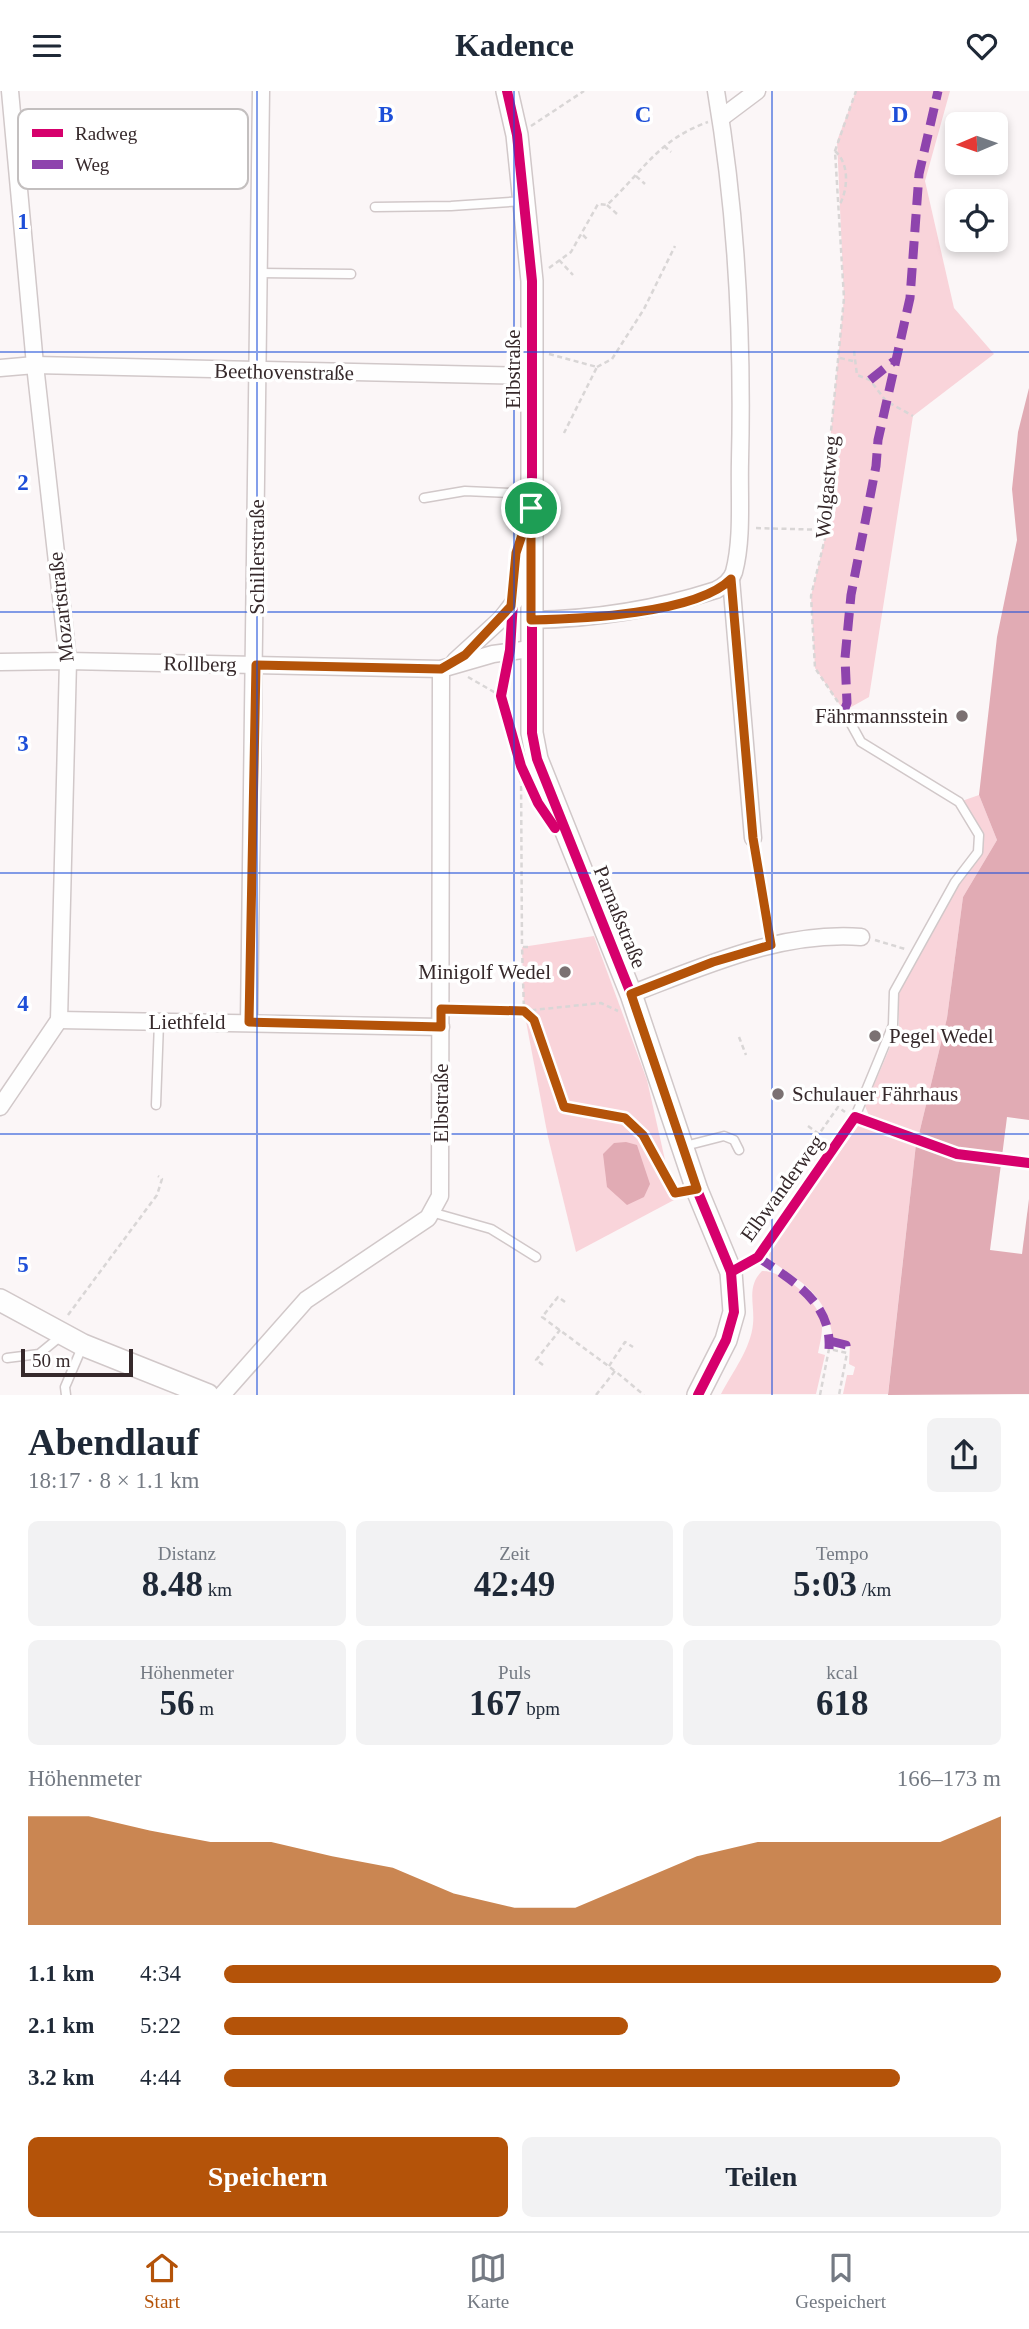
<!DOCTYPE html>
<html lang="de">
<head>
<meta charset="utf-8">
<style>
	:root { --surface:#fff; --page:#f2f2f3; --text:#1f2937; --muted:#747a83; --line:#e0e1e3; --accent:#b45309 }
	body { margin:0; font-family:"Times New Roman",serif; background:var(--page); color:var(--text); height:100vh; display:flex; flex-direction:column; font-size:26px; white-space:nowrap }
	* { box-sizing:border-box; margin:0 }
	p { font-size:23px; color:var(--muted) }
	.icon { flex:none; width:38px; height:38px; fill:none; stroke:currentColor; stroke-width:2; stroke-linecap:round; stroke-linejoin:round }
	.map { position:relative; height:1304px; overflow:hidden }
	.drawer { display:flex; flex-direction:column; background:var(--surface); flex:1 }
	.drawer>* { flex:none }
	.needle { width:46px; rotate:268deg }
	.controls { position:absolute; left:945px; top:21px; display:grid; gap:14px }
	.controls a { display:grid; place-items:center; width:63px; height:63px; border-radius:10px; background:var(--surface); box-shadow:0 4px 10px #0003; font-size:35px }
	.scale { position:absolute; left:21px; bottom:18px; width:112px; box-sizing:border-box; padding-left:7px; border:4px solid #36292b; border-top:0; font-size:19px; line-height:24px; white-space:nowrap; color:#36292b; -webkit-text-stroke:5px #fff; paint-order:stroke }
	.pin { position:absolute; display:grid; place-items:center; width:60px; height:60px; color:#fff; margin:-30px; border:4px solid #fff; border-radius:50%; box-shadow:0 2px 7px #0007 }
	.round { display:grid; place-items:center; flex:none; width:74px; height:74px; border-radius:10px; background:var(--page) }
	.headline { display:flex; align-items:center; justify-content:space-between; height:119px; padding:0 28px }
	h1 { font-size:38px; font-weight:700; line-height:52px }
	.metrics { display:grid; grid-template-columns:repeat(3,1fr); gap:10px; height:119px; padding:7px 28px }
	.metrics div { display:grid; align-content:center; border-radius:10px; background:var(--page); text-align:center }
	.metrics b { font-size:35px; font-weight:700 }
	.metrics small { font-size:19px; font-weight:400 }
	.metrics p { font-size:19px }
	.chart { height:196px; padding:14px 28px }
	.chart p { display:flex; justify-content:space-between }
	.chart svg { width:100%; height:126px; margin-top:7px; fill:var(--accent); opacity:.7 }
	.action { display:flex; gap:14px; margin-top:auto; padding:14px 28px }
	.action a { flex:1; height:80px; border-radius:10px; background:var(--accent); color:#fff; font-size:28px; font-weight:700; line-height:80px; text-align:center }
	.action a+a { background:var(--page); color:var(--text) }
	ul { padding:0 28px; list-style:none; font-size:23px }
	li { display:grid; grid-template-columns:112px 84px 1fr; align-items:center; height:52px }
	li i { height:18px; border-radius:9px; background:var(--accent) }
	header { display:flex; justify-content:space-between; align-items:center; height:91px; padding:0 28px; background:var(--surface); font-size:32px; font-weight:700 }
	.menu { display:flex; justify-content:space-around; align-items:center; height:98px; border-top:2px solid var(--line); background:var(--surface); font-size:19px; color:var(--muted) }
	.menu a { display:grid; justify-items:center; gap:4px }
	.menu .active { color:var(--accent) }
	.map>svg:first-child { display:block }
	.green { fill:#f9d4da }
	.water { fill:#e1abb4 }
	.pier { fill:#fbf6f7 }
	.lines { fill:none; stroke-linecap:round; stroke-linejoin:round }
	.service-casing { stroke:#d1c8c9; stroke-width:11 }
	.minor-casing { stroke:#d1c8c9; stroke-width:19 }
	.tertiary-casing { stroke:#d1c8c9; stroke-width:24 }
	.path { stroke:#d9d6d6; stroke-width:2.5; stroke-dasharray:5 3.5; stroke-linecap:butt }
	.service { stroke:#fefefe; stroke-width:8 }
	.minor { stroke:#fefefe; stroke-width:16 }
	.tertiary { stroke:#fefefe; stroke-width:21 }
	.quiet { stroke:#8e44ad; stroke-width:9; stroke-dasharray:18 9; stroke-linecap:butt }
	.cycleway-casing { stroke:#fff; stroke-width:15 }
	.cycleway { stroke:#d6006c; stroke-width:10 }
	.route-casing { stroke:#fff; stroke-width:14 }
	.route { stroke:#b45309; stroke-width:9 }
	.grid { fill:none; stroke:#1d4ed8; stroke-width:2; stroke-opacity:0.55 }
	.poi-dot { fill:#7b7172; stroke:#fff; stroke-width:2.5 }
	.labels { text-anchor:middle; stroke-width:7; stroke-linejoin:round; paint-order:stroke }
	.street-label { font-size:21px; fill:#36292b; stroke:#fff }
	.poi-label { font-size:21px; fill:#36292b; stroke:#fff; text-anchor:end }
	.key { fill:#fff; stroke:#c3bfbf; stroke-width:2 }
	.key-label { font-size:19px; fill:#36292b }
	.grid-label { font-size:23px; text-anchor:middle; font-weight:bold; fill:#1d4ed8; stroke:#fff; stroke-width:7; stroke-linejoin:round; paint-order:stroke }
</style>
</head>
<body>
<header><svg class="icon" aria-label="menu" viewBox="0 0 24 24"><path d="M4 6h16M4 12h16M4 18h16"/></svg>Kadence<svg class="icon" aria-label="heart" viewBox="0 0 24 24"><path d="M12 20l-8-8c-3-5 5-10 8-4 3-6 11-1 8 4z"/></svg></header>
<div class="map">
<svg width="1029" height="1304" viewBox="0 0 1029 1304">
	<rect width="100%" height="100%" fill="#fbf6f7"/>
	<g class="green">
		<polygon points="856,0 950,0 925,90 954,217 994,263 913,325 869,606 844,620 815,577 811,505 827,439 829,361 844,207 837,50"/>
		<polygon points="979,704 997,749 963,806 947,927 919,1043 870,1027 865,1015 899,935 898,905 955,791 978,761 979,744 959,711"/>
		<polygon points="594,845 647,989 674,1109 576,1161 548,1046 524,920 522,856"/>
		<path d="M860,1032L916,1053L888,1303H843L847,1284H853L855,1276L849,1273L850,1252L833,1247C826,1203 804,1193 770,1169L769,1162Z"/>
		<path d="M762,1180C782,1179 816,1208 821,1228C824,1238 820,1251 818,1262L825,1264L816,1303H721C732,1282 751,1257 753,1233C755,1213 746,1196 762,1180Z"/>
	</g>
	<g class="water">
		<polygon points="1029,297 1029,1303 888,1304 916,1053 954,1066 958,1057 919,1043 947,927 963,806 997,749 979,704 997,546 1017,449 1012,398 1018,341"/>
		<polygon points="626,1051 637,1054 650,1093 644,1106 627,1114 607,1096 603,1063 614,1052"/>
	</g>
	<polygon class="pier" points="1007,1026 1029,1029 1029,1108 1022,1163 990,1159"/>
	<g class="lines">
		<g class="service-casing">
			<g id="service">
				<polyline points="375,116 451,115 523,110"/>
				<polyline points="259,182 351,183"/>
				<polyline points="424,407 465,400 532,403"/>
				<polyline points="156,1014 159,931"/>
				<polyline points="685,1055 724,1045 734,1049 739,1059"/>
				<polyline points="431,1121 491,1138 536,1166"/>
				<polyline points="734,1180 758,1166 855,1026 893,934 894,901 955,791 978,761 979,744 959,711 861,651 844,620"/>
				<polyline points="7,1267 39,1263 61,1245"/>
				<polyline points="66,1304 65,1296 83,1254"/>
			</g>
		</g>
		<g class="minor-casing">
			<g id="minor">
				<polyline points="721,27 757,0"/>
				<polyline points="0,277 35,274 533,285"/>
				<polyline points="731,488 753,747"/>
				<path d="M531,529C595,528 654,519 716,499C724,495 731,490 734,481C743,447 739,405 740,370C743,244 737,124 716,0"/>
				<polyline points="455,570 501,528 531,489"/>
				<polyline points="0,571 68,570 441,578 493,563 530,558"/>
				<path d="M631,903C704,875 781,840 861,846"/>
				<polyline points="59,929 441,936"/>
				<polyline points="249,931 261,0"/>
				<polyline points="0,1016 59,929 68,570 35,274 10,0"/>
				<polyline points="222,1304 306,1209 428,1127 440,1105 441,578"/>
			</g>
		</g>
		<g class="tertiary-casing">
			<g id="tertiary">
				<polyline points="507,0 517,44 532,190 532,642 537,668 631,903 697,1099 731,1181 734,1221 726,1249 698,1304"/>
				<polyline points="0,1209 83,1254 208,1304"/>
			</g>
		</g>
		<g class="path">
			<polyline points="531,35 584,0"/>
			<polyline points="664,55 671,61"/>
			<path d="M835,60C850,73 848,99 839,115"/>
			<polyline points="636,85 645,93"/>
			<polyline points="607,114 617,123"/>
			<polyline points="583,144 589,150"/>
			<polyline points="559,169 573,184"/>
			<path d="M549,177L571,161L598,113L607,114C644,79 658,49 708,31"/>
			<polyline points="854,260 857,284 870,289 886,310 913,325"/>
			<polyline points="549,263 597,276 564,342"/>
			<polyline points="840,267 853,270"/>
			<polyline points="597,276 612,268 644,218 675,155"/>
			<polyline points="756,437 826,439"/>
			<polyline points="468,586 501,605"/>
			<polyline points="838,611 815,577 811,505 827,439 829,361 844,207 835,60 856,0"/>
			<polyline points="521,678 522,856"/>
			<polyline points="755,761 769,841"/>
			<polyline points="875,849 905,858"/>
			<polyline points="528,856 522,856 524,920 534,929 564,1016 625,1027 643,1044 675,1102 680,1102"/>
			<polyline points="455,918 524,920 601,912 618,920"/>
			<polyline points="739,946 746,964"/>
			<polyline points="864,1029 957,1063 1029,1072"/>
			<polyline points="808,1035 819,1043 838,1016 845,1021"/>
			<polyline points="766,1135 765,1123 819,1043"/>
			<polyline points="565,1211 558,1206 542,1226 615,1280"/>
			<polyline points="68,1224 157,1104 162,1088 158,1085"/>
			<polyline points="543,1274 536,1269 560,1239"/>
			<polyline points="609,1275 625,1251 633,1256"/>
			<polyline points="596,1304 615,1280 644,1304"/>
			<polyline points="820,1304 829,1258 847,1262 839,1304"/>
		</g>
		<use href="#service" class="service"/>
		<use href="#minor" class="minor"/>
		<use href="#tertiary" class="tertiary"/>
		<g class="quiet">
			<polyline points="870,289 894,270"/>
			<polyline points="844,620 847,612 845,567 851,504 876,375 878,349 910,207 919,83 938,0"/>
			<path d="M758,1166C792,1190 832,1211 829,1258"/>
			<polyline points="830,1250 846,1254 847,1262"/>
		</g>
		<g class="cycleway-casing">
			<g id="cycleway">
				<polyline points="507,0 517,44 532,190 532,642 537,668 631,903 697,1099 731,1181 734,1221 726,1249 698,1304"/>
				<polyline points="527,430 516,462 510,559 501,605 521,675 538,712 555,737"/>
				<polyline points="731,1181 758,1166 855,1026 957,1063 1029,1072"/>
			</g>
		</g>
		<use href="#cycleway" class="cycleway"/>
	</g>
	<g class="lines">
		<g class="route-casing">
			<path id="route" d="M531,417V529C579,528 696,523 731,488L753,747L771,854L713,871L631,903L697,1098L675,1102L643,1044L625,1027L564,1016L534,929L524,920L441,918V936L249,931L256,574L441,578L465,564L511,515L516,462Z"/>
		</g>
		<use href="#route" class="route"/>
	</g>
	<path class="grid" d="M257,0V1304M514,0V1304M772,0V1304M0,261H1029M0,521H1029M0,782H1029M0,1043H1029"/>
	<g class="poi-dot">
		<circle cx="962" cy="625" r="7"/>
		<circle cx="565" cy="881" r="7"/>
		<circle cx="875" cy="945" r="7"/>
		<circle cx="778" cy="1003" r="7"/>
	</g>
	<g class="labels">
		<g class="street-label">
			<text transform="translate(513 278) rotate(-90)" y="7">Elbstraße</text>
			<text transform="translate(284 281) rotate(1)" y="7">Beethovenstraße</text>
			<text transform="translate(827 396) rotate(-85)" y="7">Wolgastweg</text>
			<text transform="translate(257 466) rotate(-90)" y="7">Schillerstraße</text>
			<text transform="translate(61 516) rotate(-96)" y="7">Mozartstraße</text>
			<text transform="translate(200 573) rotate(1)" y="7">Rollberg</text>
			<text transform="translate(620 826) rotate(68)" y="7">Parnaßstraße</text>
			<text x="187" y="938">Liethfeld</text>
			<text transform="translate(441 1012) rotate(-90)" y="7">Elbstraße</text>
			<text transform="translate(782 1097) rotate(-54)" y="7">Elbwanderweg</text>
		</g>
		<g class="poi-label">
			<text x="948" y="632">Fährmannsstein</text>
			<text x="551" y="888">Minigolf Wedel</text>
			<text x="889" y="952" text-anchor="start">Pegel Wedel</text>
			<text x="792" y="1010" text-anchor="start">Schulauer Fährhaus</text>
		</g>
	</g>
	<rect x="18" y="18" width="230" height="80" rx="10" class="key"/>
	<rect x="32" y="38" width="31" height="8" fill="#d6006c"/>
	<rect x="32" y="69" width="31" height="9" fill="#8e44ad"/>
	<g class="key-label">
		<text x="75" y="49">Radweg</text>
		<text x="75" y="80">Weg</text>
	</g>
	<g class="grid-label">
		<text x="386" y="31">B</text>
		<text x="643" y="31">C</text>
		<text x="900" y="31">D</text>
		<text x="23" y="138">1</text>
		<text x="23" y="399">2</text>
		<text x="23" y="660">3</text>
		<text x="23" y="920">4</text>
		<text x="23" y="1181">5</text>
	</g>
</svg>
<div class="controls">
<a><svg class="needle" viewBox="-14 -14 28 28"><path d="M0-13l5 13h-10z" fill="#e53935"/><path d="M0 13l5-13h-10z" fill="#747a83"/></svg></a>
<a><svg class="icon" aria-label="locate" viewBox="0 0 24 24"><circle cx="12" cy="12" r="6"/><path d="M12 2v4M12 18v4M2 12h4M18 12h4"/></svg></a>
</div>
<div class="scale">50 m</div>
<div class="pin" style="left:531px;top:417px;background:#1e9e55"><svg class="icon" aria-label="arrive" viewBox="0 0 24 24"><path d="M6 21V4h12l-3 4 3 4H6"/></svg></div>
</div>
<section class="drawer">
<div class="headline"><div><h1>Abendlauf</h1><p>18:17 · 8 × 1.1 km</p></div><a class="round"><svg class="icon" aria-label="share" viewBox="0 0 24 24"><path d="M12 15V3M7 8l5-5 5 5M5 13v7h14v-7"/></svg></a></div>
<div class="metrics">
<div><p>Distanz</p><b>8.48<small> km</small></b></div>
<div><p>Zeit</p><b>42:49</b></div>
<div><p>Tempo</p><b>5:03<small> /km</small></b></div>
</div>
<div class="metrics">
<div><p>Höhenmeter</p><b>56<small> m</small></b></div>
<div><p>Puls</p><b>167<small> bpm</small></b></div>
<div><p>kcal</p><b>618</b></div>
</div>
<div class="chart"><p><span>Höhenmeter</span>166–173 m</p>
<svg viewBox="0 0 160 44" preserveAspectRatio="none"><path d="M0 44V6L10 6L20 11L30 15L40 15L50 20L60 24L70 33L80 38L90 38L100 29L110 20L120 15L130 15L140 15L150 15L160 6V44z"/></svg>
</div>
<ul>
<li><b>1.1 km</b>4:34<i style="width:100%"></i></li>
<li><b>2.1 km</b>5:22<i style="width:52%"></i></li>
<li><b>3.2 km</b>4:44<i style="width:87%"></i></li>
</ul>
<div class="action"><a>Speichern</a><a>Teilen</a></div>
</section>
<nav class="menu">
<a class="active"><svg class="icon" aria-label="home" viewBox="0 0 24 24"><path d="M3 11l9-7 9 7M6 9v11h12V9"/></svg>Start</a>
<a><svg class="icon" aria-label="map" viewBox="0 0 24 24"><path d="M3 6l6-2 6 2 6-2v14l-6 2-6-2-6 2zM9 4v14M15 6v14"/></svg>Karte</a>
<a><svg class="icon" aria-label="saved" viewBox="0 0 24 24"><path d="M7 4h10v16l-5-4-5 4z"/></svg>Gespeichert</a>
</nav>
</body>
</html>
